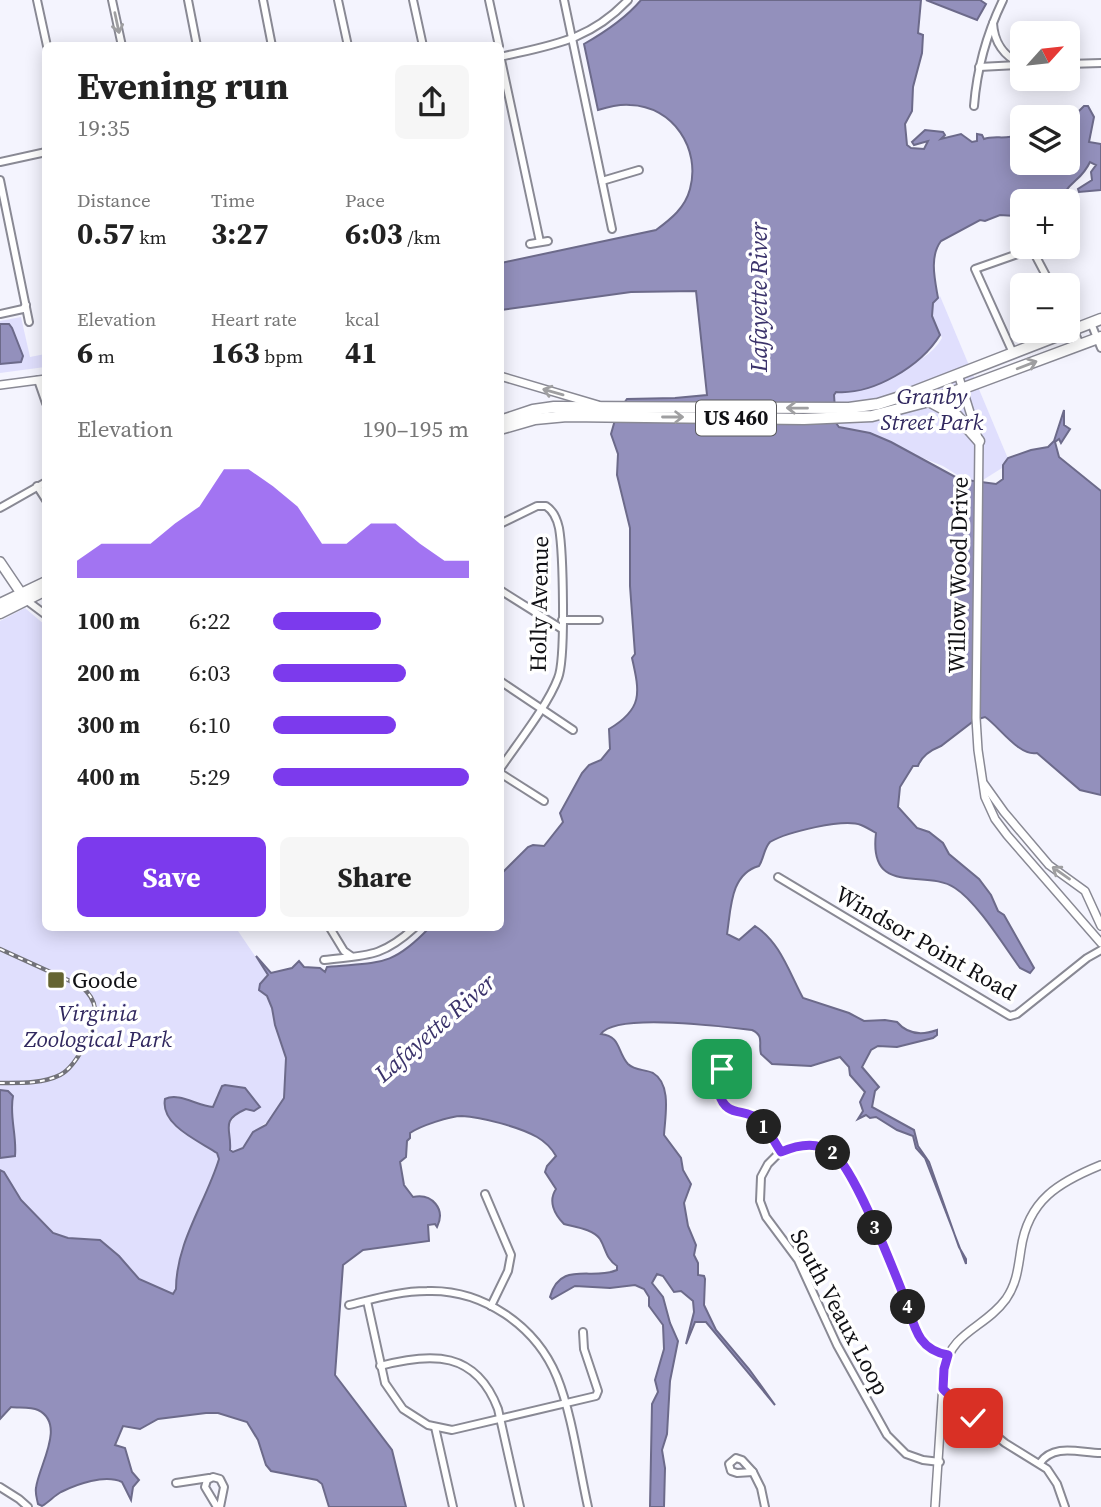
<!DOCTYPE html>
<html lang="en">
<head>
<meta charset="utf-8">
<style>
	:root { --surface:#fff; --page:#f6f6f6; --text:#222; --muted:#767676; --accent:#7c3aed }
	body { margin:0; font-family:"Source Serif 4",serif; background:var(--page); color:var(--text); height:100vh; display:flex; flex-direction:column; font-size:26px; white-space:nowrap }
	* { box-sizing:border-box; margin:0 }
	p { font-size:23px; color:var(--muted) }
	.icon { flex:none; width:38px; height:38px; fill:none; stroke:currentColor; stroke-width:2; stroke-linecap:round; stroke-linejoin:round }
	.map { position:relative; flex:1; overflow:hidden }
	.details { position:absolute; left:42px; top:42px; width:462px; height:889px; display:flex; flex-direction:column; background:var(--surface); border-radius:10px; box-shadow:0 4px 18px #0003 }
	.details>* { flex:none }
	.needle { width:46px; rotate:63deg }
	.controls { position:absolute; left:1010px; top:21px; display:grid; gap:14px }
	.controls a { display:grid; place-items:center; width:70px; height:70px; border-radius:10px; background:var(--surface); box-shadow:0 4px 18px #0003; font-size:35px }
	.pin { position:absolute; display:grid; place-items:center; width:60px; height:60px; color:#fff; margin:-30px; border-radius:14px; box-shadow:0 4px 10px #0006 }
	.km { position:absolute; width:35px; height:35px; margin:-18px; border-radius:50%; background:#222; color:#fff; font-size:19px; line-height:35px; text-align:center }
	.round { display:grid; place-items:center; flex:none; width:74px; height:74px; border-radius:10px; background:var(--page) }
	.headline { display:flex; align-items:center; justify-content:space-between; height:119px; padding:0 35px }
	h1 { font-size:38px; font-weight:700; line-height:52px }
	.figures { display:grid; grid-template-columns:repeat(3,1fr); gap:10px; height:119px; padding:7px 35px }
	.figures div { display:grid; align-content:center }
	.figures b { font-size:30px; font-weight:700 }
	.figures small { font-size:19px; font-weight:400 }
	.figures p { font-size:19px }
	.chart { height:196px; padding:14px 35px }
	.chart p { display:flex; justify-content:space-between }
	.chart svg { width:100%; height:126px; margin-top:7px; fill:var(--accent); opacity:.7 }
	.button { display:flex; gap:14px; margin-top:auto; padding:14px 35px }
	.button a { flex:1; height:80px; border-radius:10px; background:var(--accent); color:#fff; font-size:28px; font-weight:700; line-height:80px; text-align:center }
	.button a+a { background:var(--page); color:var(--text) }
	ul { padding:0 35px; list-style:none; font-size:23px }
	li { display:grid; grid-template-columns:112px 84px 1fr; align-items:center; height:52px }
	li i { height:18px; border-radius:9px; background:var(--accent) }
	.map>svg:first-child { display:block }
	.green { fill:#e0dffd }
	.water { fill:#9390bc; stroke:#6c6a8a; stroke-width:2 }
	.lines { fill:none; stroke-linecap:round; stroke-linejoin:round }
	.minor-casing { stroke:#898994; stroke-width:10 }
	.tertiary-casing { stroke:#898994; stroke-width:10 }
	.secondary-casing { stroke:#898994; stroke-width:12 }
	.primary-casing { stroke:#898994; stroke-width:13 }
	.minor { stroke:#fff; stroke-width:6 }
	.tertiary { stroke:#fff; stroke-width:7 }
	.secondary { stroke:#fff; stroke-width:9 }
	.primary { stroke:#fff; stroke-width:10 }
	.rail-casing { stroke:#727279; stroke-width:4.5 }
	.rail { stroke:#fff; stroke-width:2; stroke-dasharray:5; stroke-linecap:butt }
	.oneway { stroke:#9f9fa1 }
	.route-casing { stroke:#fff; stroke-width:14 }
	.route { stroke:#7c3aed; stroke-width:9 }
	.poi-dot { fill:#656431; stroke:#fff; stroke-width:2.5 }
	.labels { text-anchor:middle; stroke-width:7; stroke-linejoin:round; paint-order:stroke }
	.shield { fill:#fff; stroke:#58585a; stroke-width:2 }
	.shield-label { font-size:21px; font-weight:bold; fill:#101014 }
	.park-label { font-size:23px; font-style:italic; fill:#31285f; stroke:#fff }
	.street-label { font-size:23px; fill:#101014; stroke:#fff }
	.poi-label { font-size:23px; fill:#101014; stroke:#fff; text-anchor:start }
	.water-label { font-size:24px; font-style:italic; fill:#3b336b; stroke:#fff }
</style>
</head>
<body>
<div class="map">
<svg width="1101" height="1507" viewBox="0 0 1101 1507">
	<rect width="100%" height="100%" fill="#f4f4fe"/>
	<g class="green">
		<path d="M940,296L1009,461L1002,468L983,480L967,481L943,466L841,426L829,419L834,388C867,379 925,370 942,338L933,317V304Z"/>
		<polygon points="21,317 30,357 45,354 45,367 0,373 0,321"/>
		<path d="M25,608L45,625L46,928H236L268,975L260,984L272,1008L275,1025L286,1058L284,1098L271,1119L253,1132L243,1148L230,1152C226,1131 226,1118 247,1109L217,1094L214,1107L202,1106L177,1096L178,1128L217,1153L219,1159C206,1202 176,1242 176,1289L172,1294L139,1279L126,1264L98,1239L68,1238L53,1233L21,1200L4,1173L0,1170V621Z"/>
	</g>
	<g class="water">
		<path d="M641,0H921L918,33L923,35L922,53L913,87L912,111L905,124L907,145L911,148L924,149L928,141L914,145L912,142L925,130L943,132L945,135L941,139L961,134L972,142L977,141V134L982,135L984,139C994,135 1006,140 1017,135L1022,139V163H1068V144L1069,146L1076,140L1078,127L1077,113L1084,106H1088L1094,117L1089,142L1101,144V190L1079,192L1078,189L1092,180L1091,172L1096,165L1090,162C1082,179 1074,179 1065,192L1069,195C1061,199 1051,203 1042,198L1033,201H1022V207L1015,216L1000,215L985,221L980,220L941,241C929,257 935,280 938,298L933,303L932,316L940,335C921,366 873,395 836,392L834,395L836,423L839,427L870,433L891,442L959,479L996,484L1003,479V465L1008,458L1031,450L1048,447L1054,441L1064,410V425L1070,429L1061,443L1059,439L1055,442L1059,457L1101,491V795L1080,790L1037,753C1019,757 998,725 985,717L975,720L941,746C931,750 921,757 918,766H913L900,787L898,807L917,828L929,832L943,843L949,854L979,879L991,895L998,911L1004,915L1034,968L1030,973L1020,968C1004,946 977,902 955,888C926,868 868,898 876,833C871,830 866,827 861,825C844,818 787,832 770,842C764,848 764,858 759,866C730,874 731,909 727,934L739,940L755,926C780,942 789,972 803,998L849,1013L864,1021L885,1020L897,1022C908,1035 923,1035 937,1030V1035L933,1038L897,1047L878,1046L871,1050L862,1067L879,1087L875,1091L872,1107L914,1130L918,1146L929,1162L959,1247L966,1259V1264L925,1158L916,1148L913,1136L897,1130L876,1117L870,1118L866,1115L858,1119L863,1111L860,1102L865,1092L850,1075L849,1067L840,1057L811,1066L772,1064L761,1054C758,1044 765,1036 752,1030C726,1027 616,1012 601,1034C621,1036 617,1052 628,1064C635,1071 645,1069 653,1073C672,1084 665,1117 664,1135L681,1158L683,1170L691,1184L684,1203L688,1226L696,1245L694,1255L698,1263V1275L704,1276L705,1279L704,1305L716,1330L749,1369L775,1405L706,1322H695L686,1344L694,1312L693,1301L681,1291L674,1292L663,1276L657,1274L652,1283L663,1297L670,1323L678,1341L670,1381L667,1434L662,1450L665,1468L664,1507H650L652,1404L658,1392L655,1380L664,1349L663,1325L649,1306V1297L644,1289L635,1285L610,1288L575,1286L552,1299L550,1297C560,1260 592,1281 617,1270V1266C606,1259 606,1249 600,1239C593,1229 575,1227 564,1224C554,1214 548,1201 556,1189L545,1172L547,1166L556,1156C552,1149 544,1141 537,1137C520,1127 481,1117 462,1116C450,1116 420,1126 410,1133V1138L407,1141L406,1157L400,1162L404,1185L413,1197C432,1193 446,1209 437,1227L435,1224L428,1225L429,1241L363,1250L343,1265L335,1375L392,1450L406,1507H329L322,1484L317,1480L271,1471L266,1465L258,1440L247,1422L218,1413H206L158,1419L140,1429L123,1426L115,1445L125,1448L132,1472L139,1480L133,1487L131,1500L122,1482C105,1474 77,1484 61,1492C54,1496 49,1502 42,1506L38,1504C37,1499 35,1493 36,1488C38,1467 67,1424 38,1410C31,1407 18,1408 11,1407L0,1419V1170L4,1172L21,1200L53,1233L68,1238L100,1240L119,1256L139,1279L173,1294L176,1289C176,1242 206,1202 219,1159L217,1153C199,1141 160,1125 165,1099C179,1092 197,1106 213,1107L222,1086L225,1085L245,1088L260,1107L254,1111L246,1109C219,1121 232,1129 230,1150L233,1152L243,1148L253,1132L266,1125L284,1098L286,1058L275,1025L272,1008L267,996L259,990L260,984L268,975L256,956L271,973L292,968L299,961L304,967L320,968L325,972L327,967C378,962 391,968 429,928H500L501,874L528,847L533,845L544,846L563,822L560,813L582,773L589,765L601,760L610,749L609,729C643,709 640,693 632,658L635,654L630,586V528L617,475L618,454L611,434L617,413L627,399L675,398L707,395L696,291L631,292L501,310V263L656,230C671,219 685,208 690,189C701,149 673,106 630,105C619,104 608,107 598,110L584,44C605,32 625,19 641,0Z"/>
		<polygon points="926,0 980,0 986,4 977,20"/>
		<polygon points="0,324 9,324 12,328 23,356 21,362 0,364"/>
		<path d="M0,1090L8,1091L13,1096C9,1116 17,1135 15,1156L0,1158Z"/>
	</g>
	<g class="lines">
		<g class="minor-casing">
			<g id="minor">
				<polyline points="37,0 47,46"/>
				<polyline points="112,0 122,46"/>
				<polyline points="188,0 197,46"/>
				<polyline points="263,0 272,46"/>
				<polyline points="338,0 348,46"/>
				<polyline points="413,0 423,46"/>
				<polyline points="489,0 499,46"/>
				<polyline points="564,0 612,229"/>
				<path d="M993,23C994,42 1004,57 1022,64"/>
				<polyline points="500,55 540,242"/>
				<path d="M500,57C552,45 589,41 628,0"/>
				<polyline points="1068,64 1101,63"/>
				<polyline points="979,67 1020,65"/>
				<path d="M974,106C977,68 986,35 1003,0"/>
				<polyline points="0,162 46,152"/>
				<polyline points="0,180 29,322"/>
				<polyline points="602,181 639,170"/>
				<polyline points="530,244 548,241"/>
				<polyline points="0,314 23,309 26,305"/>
				<polyline points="1068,317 1080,345"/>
				<polyline points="1091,323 1101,348"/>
				<polyline points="1013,353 975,269 1032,249 1051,285"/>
				<polyline points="38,380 46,403"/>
				<polyline points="37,486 46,500"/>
				<polyline points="0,508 46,482"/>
				<path d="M500,524L537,506H546C554,511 557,519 559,528C563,551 566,659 558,678C548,705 517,744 500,769"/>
				<polyline points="500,590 562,629"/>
				<polyline points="26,600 46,615"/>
				<polyline points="562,620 599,620"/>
				<polyline points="500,681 573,730"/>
				<polyline points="500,773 544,801"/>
				<polyline points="778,877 1010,1016 1017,1014 1087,958 1101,950"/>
				<polyline points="330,928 344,951 351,956"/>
				<path d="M324,960C366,955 381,958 414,928"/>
				<polyline points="719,1093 723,1082 722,1069 717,1066 710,1070 709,1079 724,1104 733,1111 758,1118 781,1152"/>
				<polyline points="485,1194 511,1255 508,1271 491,1306"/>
				<polyline points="367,1301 385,1383 403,1409 428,1425 452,1430 596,1396 598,1391 584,1349 583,1332"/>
				<path d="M349,1305C374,1299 400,1291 427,1291C483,1289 536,1326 557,1377C572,1414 579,1467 588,1507"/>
				<path d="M380,1366C432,1352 476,1351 498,1409L520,1507"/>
				<polyline points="943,1389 958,1405 1005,1443 1047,1469 1057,1484 1065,1507"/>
				<polyline points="435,1427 453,1507"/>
				<polyline points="941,1433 957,1422 973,1418"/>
				<polygon points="736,1458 742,1460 753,1472 737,1473 731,1471 729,1464"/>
				<polyline points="940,1462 923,1460 906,1454 887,1435 837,1345 798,1260 766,1217 760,1201 761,1177 768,1164 778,1154 795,1147 818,1146 832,1152 843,1163 878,1232 918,1334 927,1346 948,1355"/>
				<path d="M1040,1463C1054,1443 1080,1453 1101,1453"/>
				<polyline points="753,1472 761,1488 765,1507"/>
				<polyline points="176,1483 209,1478"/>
				<polyline points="0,1487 19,1499 28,1507"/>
				<polyline points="217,1507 205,1487 207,1480 213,1477 220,1479 224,1487 220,1507"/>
			</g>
		</g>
		<g class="tertiary-casing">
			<g id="tertiary">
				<polyline points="958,374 979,441 976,718 978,750 985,797 995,819 1007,835 1101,943"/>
				<polyline points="500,376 598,405"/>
				<polyline points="0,385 46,379"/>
				<polyline points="984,784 1004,812 1049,865 1085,891 1101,926"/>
				<path d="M935,1507L944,1369C952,1331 985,1328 1006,1299C1017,1283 1018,1268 1021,1249C1028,1200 1059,1182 1101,1165"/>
			</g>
		</g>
		<g class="secondary-casing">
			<polyline id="secondary" points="0,562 25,599"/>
		</g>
		<g class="primary-casing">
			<g id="primary">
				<polyline points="929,401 957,416 979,441"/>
				<polyline points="500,421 533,410 554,407 849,408 878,404 900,397 1101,319"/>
				<polyline points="500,429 535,419 567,416 804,419 872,416 929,401 1101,337"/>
				<polyline points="0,604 46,582"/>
				<polyline points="0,613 46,590"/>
			</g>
		</g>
		<use href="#minor" class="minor"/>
		<use href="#tertiary" class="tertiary"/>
		<use href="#secondary" class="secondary"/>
		<use href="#primary" class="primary"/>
		<g class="rail-casing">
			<path id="rail" d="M0,949L81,986C88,992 94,999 95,1009C97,1027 76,1067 60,1075C42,1084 19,1083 0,1083"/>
		</g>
		<use href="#rail" class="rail"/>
	</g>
	<defs><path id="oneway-shaft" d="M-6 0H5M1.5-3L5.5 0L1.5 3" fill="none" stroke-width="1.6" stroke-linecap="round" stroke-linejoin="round" transform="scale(1.75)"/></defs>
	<g class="oneway">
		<use href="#oneway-shaft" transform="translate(117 23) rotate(78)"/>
		<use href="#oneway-shaft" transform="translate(1027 365) rotate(-21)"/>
		<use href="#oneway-shaft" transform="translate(553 392) rotate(-164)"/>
		<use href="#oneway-shaft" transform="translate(797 408) rotate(-179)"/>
		<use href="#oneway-shaft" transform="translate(673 417)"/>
		<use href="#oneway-shaft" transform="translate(1061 873) rotate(-145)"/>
	</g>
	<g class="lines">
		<g class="route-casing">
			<path id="route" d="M722,1069L724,1075L719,1093C726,1119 745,1107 759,1120C768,1128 774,1142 781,1152C797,1145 816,1141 832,1152C855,1168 895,1274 907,1304C911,1316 914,1329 921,1339C928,1349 937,1353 948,1355L944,1369L943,1389L973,1418"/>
		</g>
		<use href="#route" class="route"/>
	</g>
	<rect class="poi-dot" x="47" y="971" width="18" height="18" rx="3.5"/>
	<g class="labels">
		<rect class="shield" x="696" y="400.5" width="80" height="35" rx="5"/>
		<g class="shield-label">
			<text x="736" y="425">US 460</text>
		</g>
		<g class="park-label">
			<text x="932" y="404">Granby<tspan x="932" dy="26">Street Park</tspan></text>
			<text x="98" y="1021">Virginia<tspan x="98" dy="26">Zoological Park</tspan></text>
		</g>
		<g class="street-label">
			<text transform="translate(958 575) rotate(-89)" y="8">Willow Wood Drive</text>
			<text transform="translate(539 604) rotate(-89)" y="8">Holly Avenue</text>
			<text transform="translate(926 943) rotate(30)" y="8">Windsor Point Road</text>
			<text transform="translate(840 1312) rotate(62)" y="8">South Veaux Loop</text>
		</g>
		<g class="poi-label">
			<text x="72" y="988">Goode</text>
		</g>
		<g class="water-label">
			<text transform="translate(759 297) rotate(-90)" y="8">Lafayette River</text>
			<text transform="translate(435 1028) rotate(-41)" y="8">Lafayette River</text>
		</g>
	</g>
</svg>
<div class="controls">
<a><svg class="needle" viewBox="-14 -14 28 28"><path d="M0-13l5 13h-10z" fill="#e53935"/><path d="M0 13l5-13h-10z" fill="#767676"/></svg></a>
<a><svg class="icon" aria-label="layers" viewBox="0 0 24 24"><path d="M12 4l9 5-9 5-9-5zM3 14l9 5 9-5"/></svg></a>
<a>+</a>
<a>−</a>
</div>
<div class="pin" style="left:722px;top:1069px;background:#1e9e55"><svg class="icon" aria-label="arrive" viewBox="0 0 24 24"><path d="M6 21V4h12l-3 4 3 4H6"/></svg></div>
<div class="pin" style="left:973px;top:1418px;background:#d93025"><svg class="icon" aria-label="check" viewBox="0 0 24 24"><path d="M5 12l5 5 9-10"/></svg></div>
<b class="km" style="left:764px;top:1127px">1</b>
<b class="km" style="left:833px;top:1153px">2</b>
<b class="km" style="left:875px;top:1228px">3</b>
<b class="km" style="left:908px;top:1307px">4</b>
<section class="details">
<div class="headline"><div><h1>Evening run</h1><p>19:35</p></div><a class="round"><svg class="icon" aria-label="share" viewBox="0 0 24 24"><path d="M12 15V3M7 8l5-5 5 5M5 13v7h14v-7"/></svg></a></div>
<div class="figures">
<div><p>Distance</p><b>0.57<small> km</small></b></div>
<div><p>Time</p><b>3:27</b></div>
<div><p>Pace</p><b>6:03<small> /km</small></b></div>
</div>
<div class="figures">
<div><p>Elevation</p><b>6<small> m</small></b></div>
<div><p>Heart rate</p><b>163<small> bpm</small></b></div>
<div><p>kcal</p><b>41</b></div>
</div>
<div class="chart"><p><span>Elevation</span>190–195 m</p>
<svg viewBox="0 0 160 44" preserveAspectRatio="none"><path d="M0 44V38L10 32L20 32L30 32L40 25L50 19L60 6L70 6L80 12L90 19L100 32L110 32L120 25L130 25L140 32L150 38L160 38V44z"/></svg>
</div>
<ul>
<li><b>100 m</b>6:22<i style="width:55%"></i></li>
<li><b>200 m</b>6:03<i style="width:68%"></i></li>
<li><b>300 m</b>6:10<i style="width:63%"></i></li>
<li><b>400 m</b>5:29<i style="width:100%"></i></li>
</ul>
<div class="button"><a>Save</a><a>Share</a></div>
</section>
</div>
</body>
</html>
